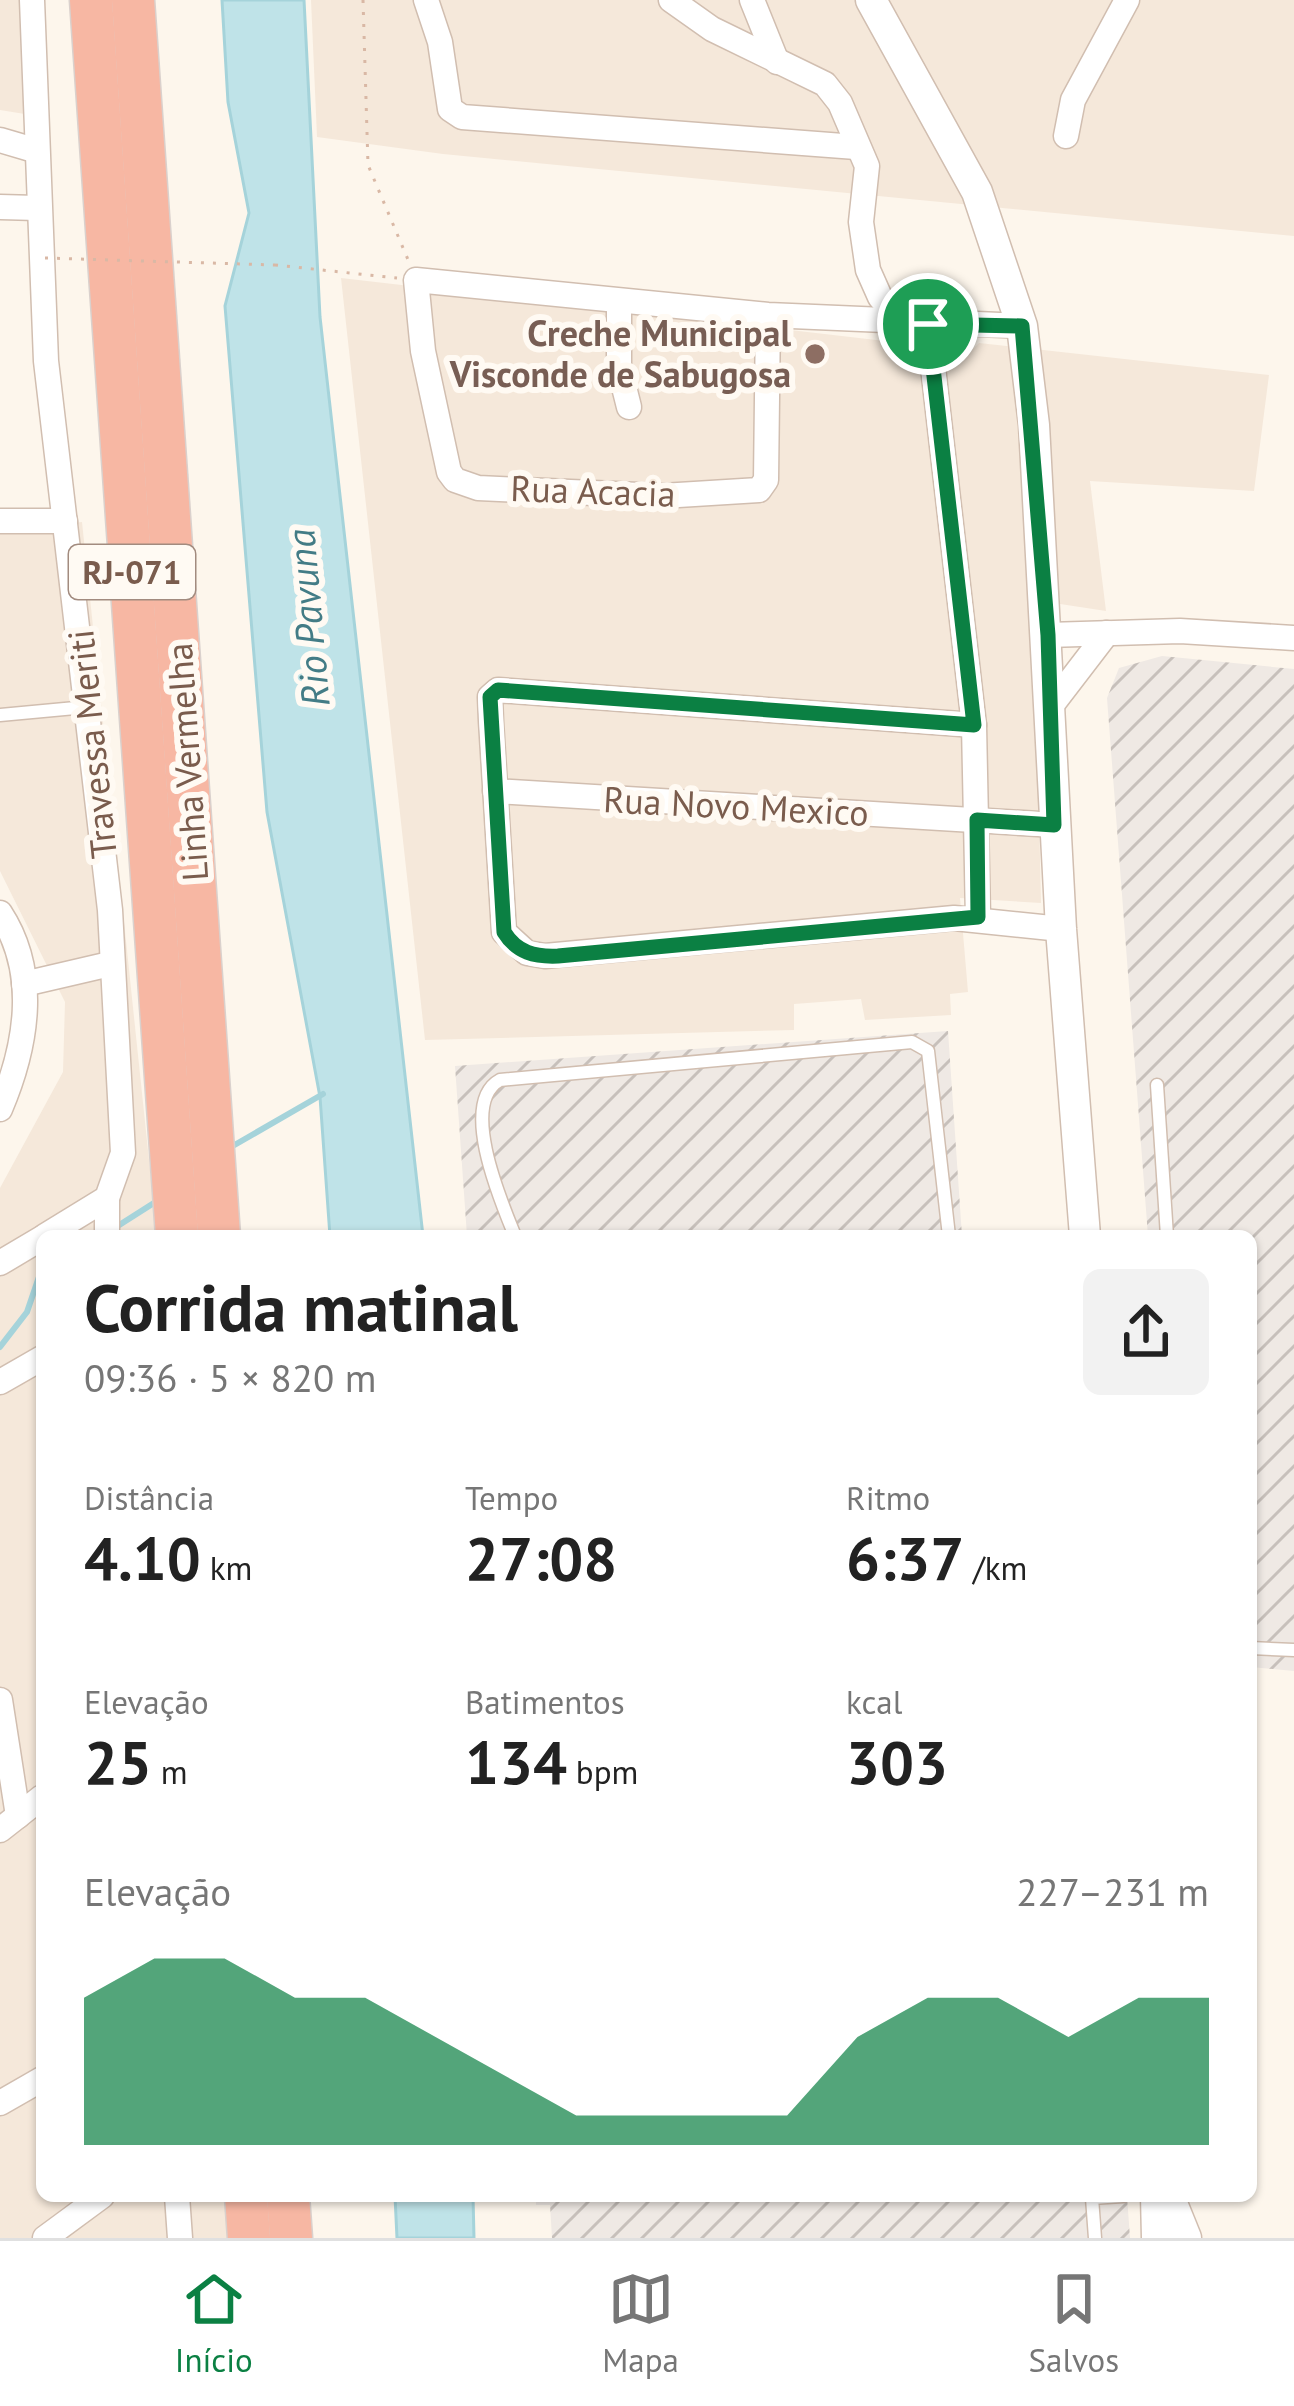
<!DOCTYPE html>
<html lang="pt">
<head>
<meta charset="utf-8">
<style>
	:root { --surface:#fff; --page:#f2f2f2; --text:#222; --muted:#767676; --line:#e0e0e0; --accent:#0b8043 }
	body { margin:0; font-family:"PT Sans",sans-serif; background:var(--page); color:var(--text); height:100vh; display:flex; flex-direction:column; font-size:45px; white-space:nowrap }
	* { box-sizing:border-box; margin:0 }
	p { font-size:39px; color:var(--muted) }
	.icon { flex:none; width:66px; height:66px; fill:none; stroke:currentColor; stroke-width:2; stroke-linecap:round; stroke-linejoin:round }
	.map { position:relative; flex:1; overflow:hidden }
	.details { position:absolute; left:36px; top:1230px; width:1221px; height:972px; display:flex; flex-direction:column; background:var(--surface); border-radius:18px; box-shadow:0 3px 9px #0004 }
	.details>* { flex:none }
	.pin { position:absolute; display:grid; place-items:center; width:102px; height:102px; color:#fff; margin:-51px; border:6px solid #fff; border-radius:50%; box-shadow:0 3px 12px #0007 }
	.round { display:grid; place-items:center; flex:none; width:126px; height:126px; border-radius:18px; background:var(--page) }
	.summary { display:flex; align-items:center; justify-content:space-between; height:204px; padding:0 48px }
	h1 { font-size:66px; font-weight:600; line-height:90px }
	.metrics { display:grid; grid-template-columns:repeat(3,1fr); gap:18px; height:204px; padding:12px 48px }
	.metrics div { display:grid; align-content:center }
	.metrics b { font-size:60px; font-weight:600 }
	.metrics small { font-size:33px; font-weight:400 }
	.metrics p { font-size:33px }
	.chart { height:336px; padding:24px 48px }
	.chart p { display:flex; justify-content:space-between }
	.chart svg { width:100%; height:216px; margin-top:12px; fill:var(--accent); opacity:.7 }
	.tab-bar { display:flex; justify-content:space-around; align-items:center; height:168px; border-top:3px solid var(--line); background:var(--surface); font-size:33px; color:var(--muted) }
	.tab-bar a { display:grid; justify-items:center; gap:6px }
	.tab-bar .on { color:var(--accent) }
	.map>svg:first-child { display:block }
	.residential { fill:#f5e8da }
	.industrial { fill:url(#industrial-furrows) }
	.water { fill:#bfe3e8; stroke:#a5d3da; stroke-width:3 }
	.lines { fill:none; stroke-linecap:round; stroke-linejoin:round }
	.stream { stroke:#a5d3da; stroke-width:6 }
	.service-casing { stroke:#d1beb0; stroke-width:15 }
	.minor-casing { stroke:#d1beb0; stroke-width:27 }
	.tertiary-casing { stroke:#d1beb0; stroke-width:33 }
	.motorway-casing { stroke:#dad1cd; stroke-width:45 }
	.path { stroke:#d9b8a5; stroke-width:3; stroke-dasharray:3 9; stroke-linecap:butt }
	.service { stroke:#fff; stroke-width:12 }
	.minor { stroke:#fff; stroke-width:24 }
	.tertiary { stroke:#fff; stroke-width:30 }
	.motorway { stroke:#f7b7a3; stroke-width:42 }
	.path-bridge { stroke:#d9b8a5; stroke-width:3; stroke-dasharray:3 9; stroke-linecap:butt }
	.route-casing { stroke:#fff; stroke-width:24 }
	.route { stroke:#0b8043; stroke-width:15 }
	.education-dot { fill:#8d6e63; stroke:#fffaf3; stroke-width:4.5 }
	.labels { text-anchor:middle; stroke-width:12; stroke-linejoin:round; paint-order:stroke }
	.shield { fill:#fffaf3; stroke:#a28b7f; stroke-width:3 }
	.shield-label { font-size:33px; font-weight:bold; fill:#7a5c4d }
	.education-label { font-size:36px; font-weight:bold; fill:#785e54; stroke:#fffaf3; text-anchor:end }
	.street-label { font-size:36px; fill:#7a5c4d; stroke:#fffaf3 }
	.water-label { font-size:39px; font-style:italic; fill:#437c86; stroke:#fffaf3 }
</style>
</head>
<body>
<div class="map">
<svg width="1294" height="2238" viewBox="0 0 1294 2238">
	<defs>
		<pattern id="industrial-furrows" width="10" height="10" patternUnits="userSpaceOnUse" patternTransform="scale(3)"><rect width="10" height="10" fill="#efe9e4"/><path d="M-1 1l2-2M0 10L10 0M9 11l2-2" fill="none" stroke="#c7c0bb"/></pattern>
	</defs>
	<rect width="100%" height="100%" fill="#fdf6ec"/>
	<g class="residential">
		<polygon points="0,0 31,0 37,116 0,110"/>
		<polygon points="311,0 1294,0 1294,236 443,154 317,137"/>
		<polygon points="341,278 971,351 979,343 1269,375 1254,491 1090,481 1106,611 1034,600 1041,903 960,898 968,992 950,994 951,1015 865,1020 861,999 794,1004 794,1030 425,1040"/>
		<polygon points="82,522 157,1236 42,1236 42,2196 236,2196 239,2238 0,2238 0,1188 63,1072 65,1002 0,871 0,530"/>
	</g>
	<g class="industrial">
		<polygon points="1162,656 1294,669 1294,1671 1251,1667 1251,1236 1148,1236 1107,698 1119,668"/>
		<polygon points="948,1031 962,1236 467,1236 455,1066"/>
		<polygon points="536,2196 1127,2196 1130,2238 552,2238 550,2205 536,2205"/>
	</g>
	<g class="water">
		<polygon points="222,0 304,0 320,317 423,1236 330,1236 320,1097 267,812 225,306 249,213 228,102"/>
		<polygon points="395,2196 473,2196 474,2238 397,2238"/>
	</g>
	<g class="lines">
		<g class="stream">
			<polyline points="231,1147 323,1094"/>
			<polyline points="113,1229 157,1201"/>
			<polyline points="0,1347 27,1312 42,1268"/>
		</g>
		<g class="service-casing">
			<g id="service">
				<polyline points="0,715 86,707"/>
				<polyline points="1157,1085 1167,1236"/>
				<path d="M515,1236C502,1204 458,1103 500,1080L912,1042L928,1051L949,1236"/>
				<polyline points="1251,1648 1294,1650"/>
				<polyline points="1095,2238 1092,2198 1123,2196"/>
			</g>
		</g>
		<g class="minor-casing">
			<g id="minor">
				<polyline points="32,0 46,361 110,910 123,1153 107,1198 45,1236"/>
				<polyline points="426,0 440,42 450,109 462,117 856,147"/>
				<polyline points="671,0 712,29 825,84 840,103 867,166 861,222 868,270 880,297 903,323"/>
				<polyline points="752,0 777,62"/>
				<polyline points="1066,136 1073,100 1127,0"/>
				<polyline points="0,140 34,150"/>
				<polyline points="0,207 37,208"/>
				<polyline points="619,302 619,367 629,407"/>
				<polyline points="768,315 766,480 759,490 662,496 478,488 455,480 449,472 423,351 416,280 768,315 1022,326"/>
				<polyline points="928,324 974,725 978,917"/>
				<polyline points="0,521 65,521"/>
				<polyline points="1048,635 1180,631 1294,638"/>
				<polyline points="1051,706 1107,633"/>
				<polyline points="974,725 498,690 490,697 491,721 504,932 527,953 545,956 954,918 1061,929"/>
				<polyline points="495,791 1055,825"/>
				<path d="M0,913C40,974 26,1048 0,1109"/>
				<polyline points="24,984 110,964"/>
				<polyline points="107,1236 107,1198"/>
				<polyline points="0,1263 42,1238"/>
				<polyline points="0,1382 42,1358"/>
				<polyline points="0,1700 18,1816"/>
				<polyline points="0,1830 42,1797"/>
				<polyline points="0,2103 42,2079"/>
				<polyline points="177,2196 180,2238"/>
				<polyline points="45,2238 102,2196"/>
			</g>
		</g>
		<g class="tertiary-casing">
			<g id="tertiary">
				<polyline points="871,0 977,192 1022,326 1034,425 1061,929 1085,1236"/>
				<polyline points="1156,2196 1157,2238"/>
				<polyline points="1169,2196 1186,2238"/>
			</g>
		</g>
		<g class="motorway-casing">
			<g id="motorway">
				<polyline points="91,0 177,1236"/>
				<polyline points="133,0 219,1236"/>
				<polyline points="246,2196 249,2238"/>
				<polyline points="288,2196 291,2238"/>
			</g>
		</g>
		<g class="path">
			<polyline points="363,0 368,165 409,262"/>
			<polyline points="275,265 397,278"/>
		</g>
		<use href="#service" class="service"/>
		<use href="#minor" class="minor"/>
		<use href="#tertiary" class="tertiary"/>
		<use href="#motorway" class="motorway"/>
		<polyline class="path-bridge" points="45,258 275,265"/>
	</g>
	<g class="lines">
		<g class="route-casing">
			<path id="route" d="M928,324L1022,326L1048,635L1054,825L977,820L978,917L558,956C535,957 517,953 504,932L490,697L498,690L974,725Z"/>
		</g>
		<use href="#route" class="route"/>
	</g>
	<circle class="education-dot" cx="815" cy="354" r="12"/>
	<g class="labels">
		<rect class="shield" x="69" y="545" width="126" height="54" rx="9"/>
		<g class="shield-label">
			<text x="132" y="584">RJ-071</text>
		</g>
		<g class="education-label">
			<text x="791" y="346">Creche Municipal<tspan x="791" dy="41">Visconde de Sabugosa</tspan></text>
		</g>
		<g class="street-label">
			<text transform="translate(593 491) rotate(2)" y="13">Rua Acacia</text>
			<text transform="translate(92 744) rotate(-96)" y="13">Travessa Meriti</text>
			<text transform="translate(187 762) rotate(-94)" y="13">Linha Vermelha</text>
			<text transform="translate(736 806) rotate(3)" y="13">Rua Novo Mexico</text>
		</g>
		<g class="water-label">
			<text transform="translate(308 618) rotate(-95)" y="14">Rio Pavuna</text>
		</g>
	</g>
</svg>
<div class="pin" style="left:928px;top:324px;background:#1e9e55"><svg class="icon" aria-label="arrive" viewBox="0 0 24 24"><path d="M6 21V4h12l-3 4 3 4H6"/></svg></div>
<section class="details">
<div class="summary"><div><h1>Corrida matinal</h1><p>09:36 · 5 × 820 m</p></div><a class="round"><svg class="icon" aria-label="share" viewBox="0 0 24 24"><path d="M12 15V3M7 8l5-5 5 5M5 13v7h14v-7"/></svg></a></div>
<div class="metrics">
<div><p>Distância</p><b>4.10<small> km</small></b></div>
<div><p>Tempo</p><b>27:08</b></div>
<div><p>Ritmo</p><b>6:37<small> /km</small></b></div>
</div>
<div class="metrics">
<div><p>Elevação</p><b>25<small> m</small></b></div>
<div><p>Batimentos</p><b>134<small> bpm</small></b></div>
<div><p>kcal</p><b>303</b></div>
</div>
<div class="chart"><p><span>Elevação</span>227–231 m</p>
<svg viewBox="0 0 160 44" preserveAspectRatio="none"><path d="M0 44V14L10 6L20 6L30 14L40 14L50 22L60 30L70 38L80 38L90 38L100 38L110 22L120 14L130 14L140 22L150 14L160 14V44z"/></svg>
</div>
</section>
</div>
<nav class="tab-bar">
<a class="on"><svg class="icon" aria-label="home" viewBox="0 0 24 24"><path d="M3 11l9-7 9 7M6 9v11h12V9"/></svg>Início</a>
<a><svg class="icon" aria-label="map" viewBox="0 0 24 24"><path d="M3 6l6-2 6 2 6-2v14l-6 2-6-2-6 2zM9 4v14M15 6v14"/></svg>Mapa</a>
<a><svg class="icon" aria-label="saved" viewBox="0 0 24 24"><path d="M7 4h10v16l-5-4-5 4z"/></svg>Salvos</a>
</nav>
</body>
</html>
